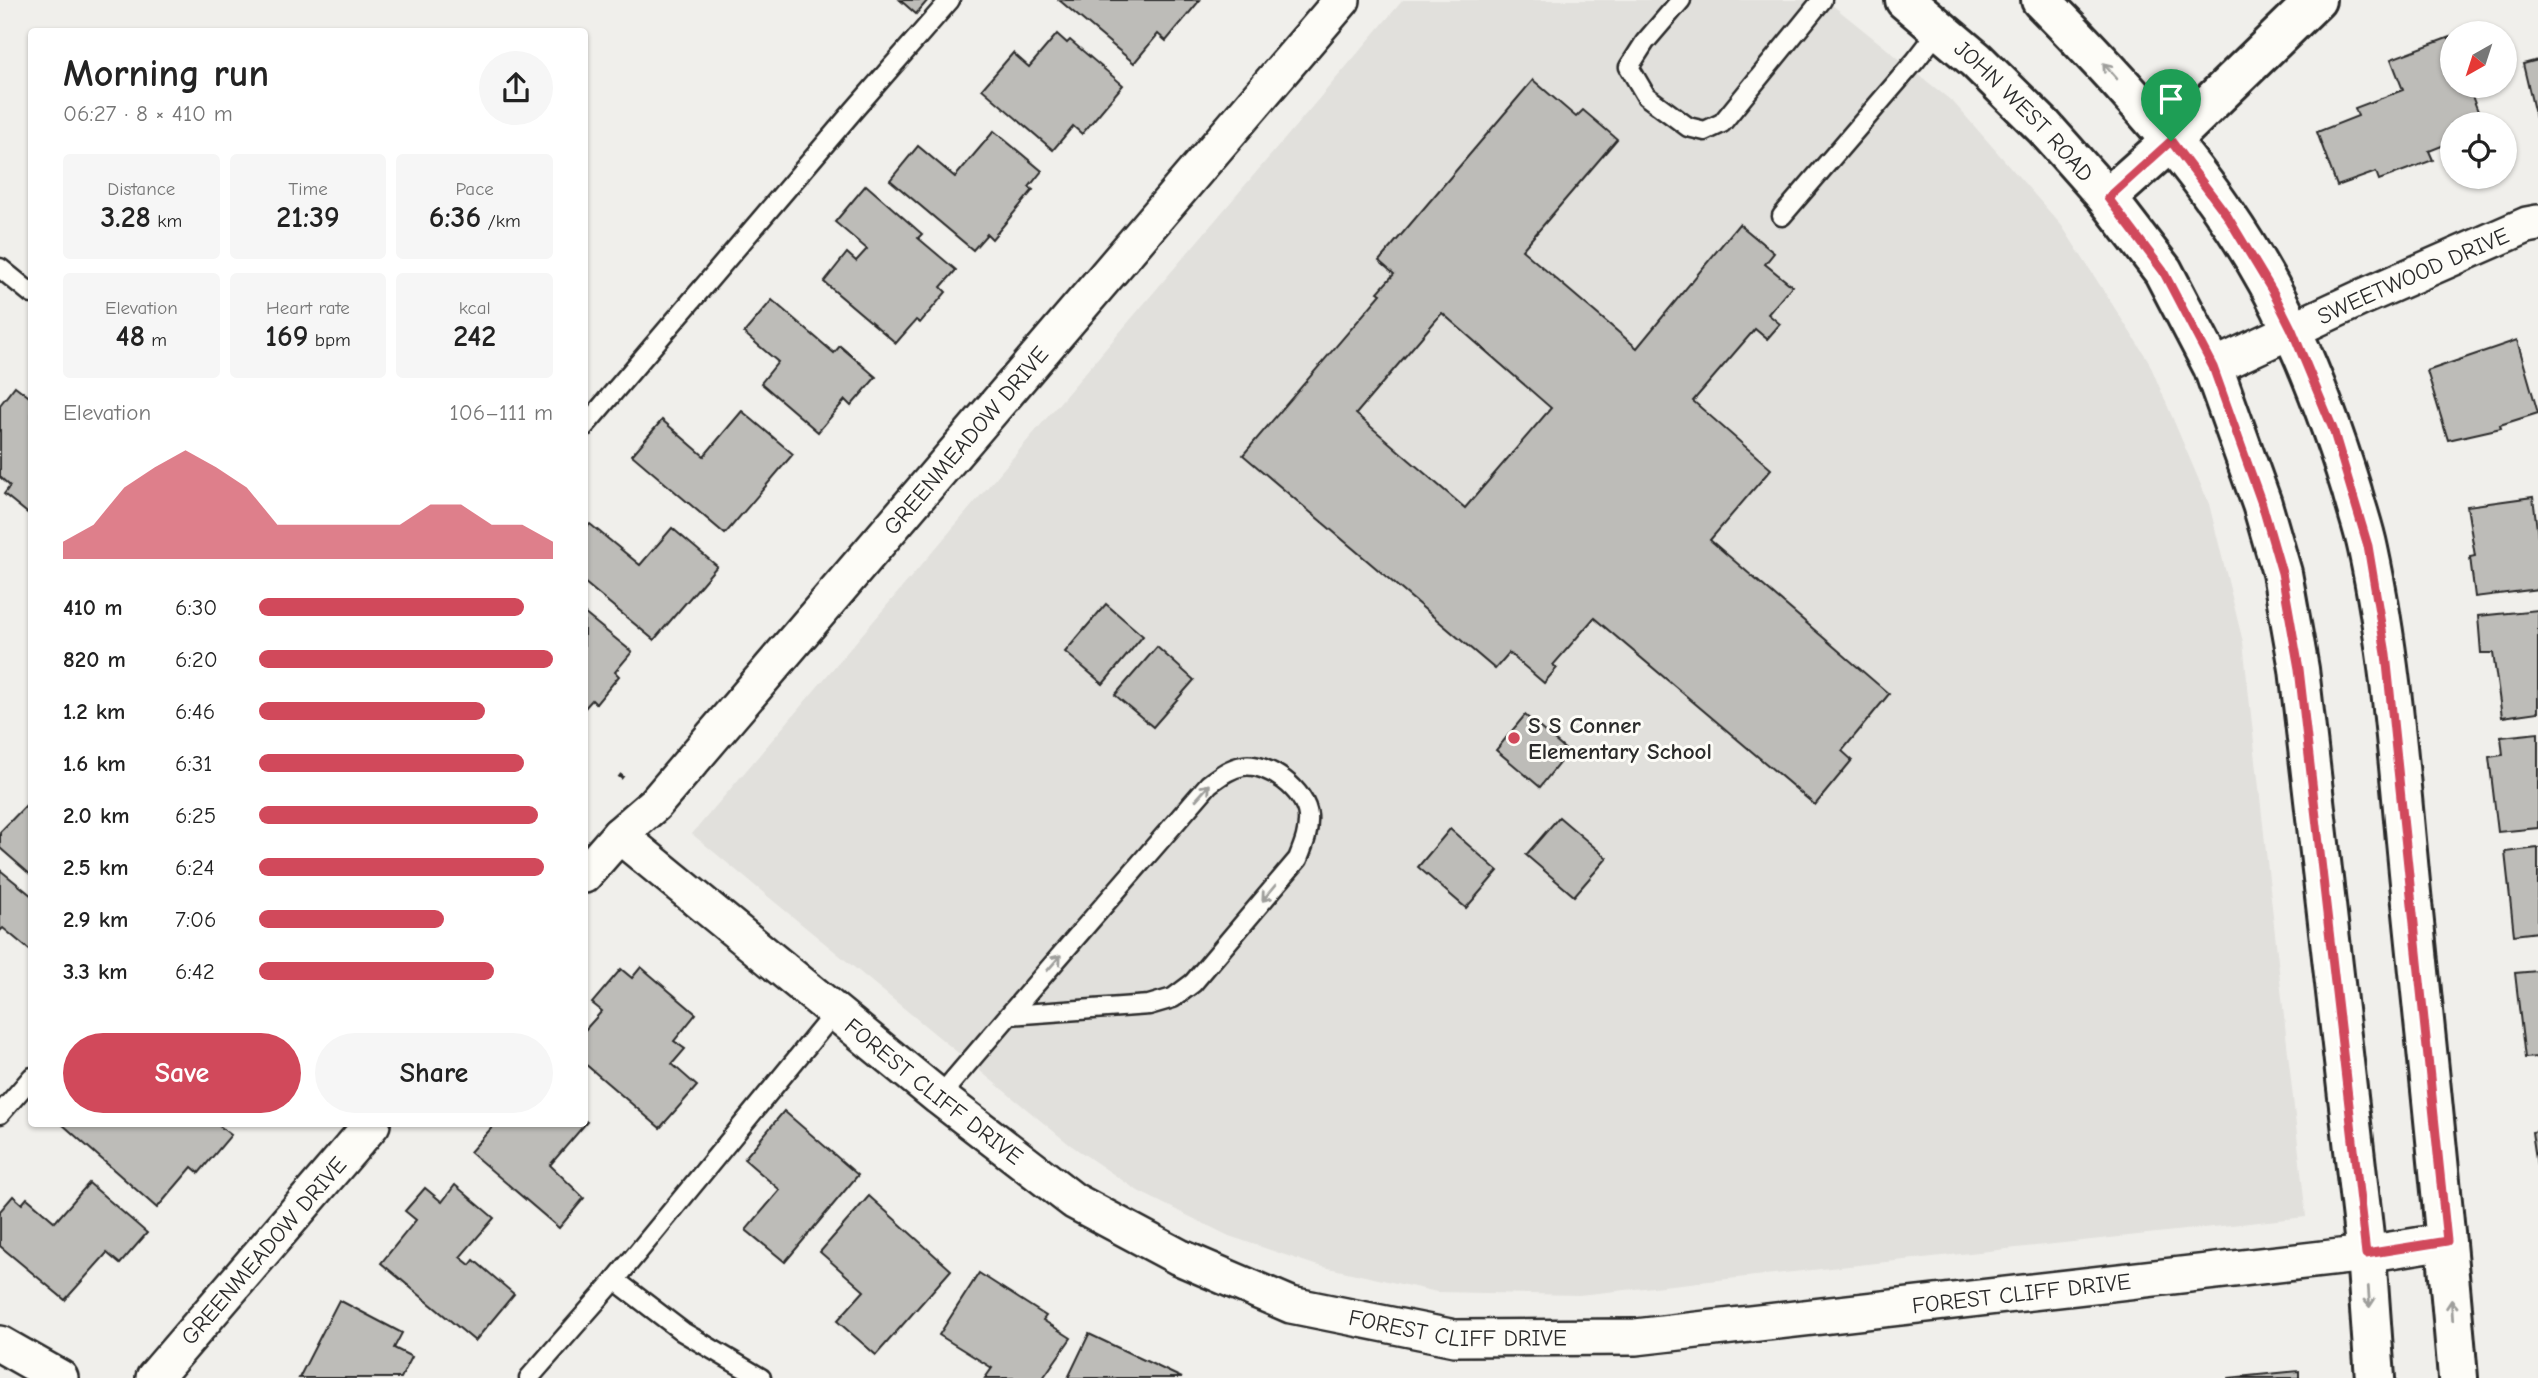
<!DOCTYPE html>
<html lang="en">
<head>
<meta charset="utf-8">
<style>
	:root { --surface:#fff; --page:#f6f6f6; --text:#222; --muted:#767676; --accent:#d1495b }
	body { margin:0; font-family:"Comic Neue",sans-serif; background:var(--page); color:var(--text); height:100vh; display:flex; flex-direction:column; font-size:26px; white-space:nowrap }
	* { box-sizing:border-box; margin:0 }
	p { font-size:23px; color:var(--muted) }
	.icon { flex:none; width:38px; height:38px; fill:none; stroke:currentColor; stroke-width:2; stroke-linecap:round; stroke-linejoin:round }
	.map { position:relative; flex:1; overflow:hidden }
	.drawer { position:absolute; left:28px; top:28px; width:560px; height:1099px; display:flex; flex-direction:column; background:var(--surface); border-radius:7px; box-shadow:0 2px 5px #0004 }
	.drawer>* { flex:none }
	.needle { width:46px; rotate:219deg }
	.buttons { position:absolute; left:2440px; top:21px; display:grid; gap:14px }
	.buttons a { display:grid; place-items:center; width:77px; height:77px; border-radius:50%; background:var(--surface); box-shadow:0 2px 5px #0004; font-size:35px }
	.pin { position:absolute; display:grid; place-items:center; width:60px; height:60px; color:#fff; margin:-72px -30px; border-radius:50% 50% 50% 0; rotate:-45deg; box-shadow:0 0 7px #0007 }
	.pin .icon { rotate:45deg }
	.round { display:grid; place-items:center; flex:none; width:74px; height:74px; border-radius:37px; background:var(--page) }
	.headline { display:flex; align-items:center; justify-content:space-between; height:119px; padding:0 35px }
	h1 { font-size:38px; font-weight:600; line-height:52px }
	.figures { display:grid; grid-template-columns:repeat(3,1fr); gap:10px; height:119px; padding:7px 35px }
	.figures div { display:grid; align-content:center; border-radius:7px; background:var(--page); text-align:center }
	.figures b { font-size:30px; font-weight:600 }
	.figures small { font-size:19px; font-weight:400 }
	.figures p { font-size:19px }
	.chart { height:196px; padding:14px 35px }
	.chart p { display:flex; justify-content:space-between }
	.chart svg { width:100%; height:126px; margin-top:7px; fill:var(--accent); opacity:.7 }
	.action { display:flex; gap:14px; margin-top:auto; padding:14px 35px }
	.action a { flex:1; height:80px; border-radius:42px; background:var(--accent); color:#fff; font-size:28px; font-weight:600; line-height:80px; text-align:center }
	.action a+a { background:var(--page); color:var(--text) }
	ul { padding:0 35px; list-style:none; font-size:23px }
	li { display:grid; grid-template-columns:112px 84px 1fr; align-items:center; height:52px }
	li i { height:18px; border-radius:9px; background:var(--accent) }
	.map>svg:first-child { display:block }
	.built { fill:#e1e0dc }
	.building { fill:#bdbcb8; stroke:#2b2b2b; stroke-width:2; fill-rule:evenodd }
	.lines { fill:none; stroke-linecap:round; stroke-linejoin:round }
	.lane-casing { stroke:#2b2b2b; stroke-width:23 }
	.street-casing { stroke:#2b2b2b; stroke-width:40 }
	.secondary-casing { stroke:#2b2b2b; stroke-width:44 }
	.path { stroke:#2b2b2b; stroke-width:4.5; stroke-dasharray:5 5; stroke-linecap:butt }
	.lane { stroke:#fdfcf7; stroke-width:18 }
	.street { stroke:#fdfcf7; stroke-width:35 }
	.secondary { stroke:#fdfcf7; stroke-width:38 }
	.oneway { stroke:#9e9e9b }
	.route-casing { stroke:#fff; stroke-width:14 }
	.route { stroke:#d1495b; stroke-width:9 }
	.poi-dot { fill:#d1495b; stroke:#fdfcf7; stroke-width:2.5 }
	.labels { text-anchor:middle; stroke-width:6; stroke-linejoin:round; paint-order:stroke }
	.street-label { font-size:23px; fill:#2b2b2b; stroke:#fdfcf7 }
	.poi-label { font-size:23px; font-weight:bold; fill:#2b2b2b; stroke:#fdfcf7; text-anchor:start }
</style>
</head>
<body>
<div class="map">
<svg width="2538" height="1378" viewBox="0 0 2538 1378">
	<rect width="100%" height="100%" fill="#f0efeb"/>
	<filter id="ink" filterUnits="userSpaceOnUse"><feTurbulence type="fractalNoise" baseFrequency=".0143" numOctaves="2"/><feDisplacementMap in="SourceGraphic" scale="14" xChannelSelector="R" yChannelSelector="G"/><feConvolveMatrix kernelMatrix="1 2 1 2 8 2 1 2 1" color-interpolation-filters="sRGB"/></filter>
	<g filter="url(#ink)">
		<polygon class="built" points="1403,0 1826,0 1954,103 2062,226 2148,360 2209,504 2243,642 2306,1217 1579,1295 1437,1292 1315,1265 1229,1236 1138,1191 1069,1144 692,834"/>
		<g class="building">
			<polygon points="900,0 928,0 916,14"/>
			<polygon points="1059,0 1200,0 1166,41 1158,34 1134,63"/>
			<polygon points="1057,34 1067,43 1070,40 1123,85 1082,134 1073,126 1053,150 982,89 1013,53 1029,67"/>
			<polygon points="2450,37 2452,86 2468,86 2483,124 2452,124 2452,142 2429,151 2433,160 2379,180 2376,172 2337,186 2317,132 2358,116 2355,108 2403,90 2391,59"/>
			<polygon points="2538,60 2538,127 2523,64"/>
			<path d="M1533,80L1576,117L1583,110L1617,139L1522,250L1637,348L1739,224L1774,253L1765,264L1792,286L1768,314L1780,324L1767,339L1755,329L1693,401L1771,469L1710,540L1889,694L1842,751L1852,760L1815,805L1594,618L1553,665L1557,668L1544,683L1509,653L1495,669L1243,455L1381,294L1378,292L1394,274L1379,261ZM1442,313L1551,408L1465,508L1356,414Z"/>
			<polygon points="994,131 1042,171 1029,187 1033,190 992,239 987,234 973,250 890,180 918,146 955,177"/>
			<polygon points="866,185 922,234 918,238 956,270 941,287 946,292 920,323 916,320 896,343 824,282 847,253 856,261 867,249 835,222"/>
			<polygon points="772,300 834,353 840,346 876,377 851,406 845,400 818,432 761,383 778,362 744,333"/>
			<polygon points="2517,340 2538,413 2500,425 2501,428 2448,440 2427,371"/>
			<polygon points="15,386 32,399 31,516 4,494 10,486 0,477 0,405"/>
			<polygon points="742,411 793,454 725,534 632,455 662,420 704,456"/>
			<polygon points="2533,497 2538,537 2538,589 2475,597 2470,557 2475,556 2467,506"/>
			<polygon points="590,524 640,565 672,528 717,566 654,640 584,582 584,530"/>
			<polygon points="1106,604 1143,636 1103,684 1065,652"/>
			<polygon points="2538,610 2538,712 2502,717 2493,653 2481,653 2478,616"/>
			<polygon points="584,613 632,652 615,672 619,676 596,704 592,700 584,709"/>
			<polygon points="1157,647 1194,680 1153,727 1115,695"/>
			<polygon points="1525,715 1568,752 1540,787 1496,750"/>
			<polygon points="2538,733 2538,828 2498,832 2489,757 2503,755 2501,737"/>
			<polygon points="32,799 32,876 0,848 0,832"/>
			<polygon points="1559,817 1607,858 1574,896 1526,855"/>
			<polygon points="1450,829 1498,871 1466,908 1418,867"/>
			<polygon points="2538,848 2538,932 2514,935 2505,852"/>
			<polygon points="0,870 32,896 32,952 3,928 0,931"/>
			<polygon points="641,967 696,1014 674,1041 685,1049 672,1064 697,1086 660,1128 584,1063 584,1031 602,1011 592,1003 621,969 632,978"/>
			<polygon points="2538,971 2538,1057 2525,1058 2515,973"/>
			<polygon points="784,1111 858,1175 785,1262 746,1230 780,1190 744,1159"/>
			<polygon points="584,1120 587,1122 550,1165 584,1198 559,1228 470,1152 495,1124 584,1124"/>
			<polygon points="62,1124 217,1124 231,1135 199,1173 192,1167 157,1208"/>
			<polygon points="2538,1131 2538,1172 2532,1132"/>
			<polygon points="89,1183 147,1233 120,1264 107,1253 65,1300 0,1246 0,1211 13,1196 22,1204 27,1198 55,1222"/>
			<polygon points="455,1185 494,1218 460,1257 470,1265 474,1260 514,1294 475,1341 381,1263 416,1220 405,1211 425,1188 442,1202"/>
			<polygon points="869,1196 951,1270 876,1355 837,1321 864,1291 820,1252"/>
			<polygon points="979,1273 1046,1316 1043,1320 1071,1338 1043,1378 985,1378 992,1368 939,1335"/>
			<polygon points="339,1300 402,1333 394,1348 412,1357 401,1378 299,1378"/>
			<polygon points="1089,1334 1182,1378 1068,1378"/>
			<polygon points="2299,1371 2299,1378 2228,1378"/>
		</g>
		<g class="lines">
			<g class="lane-casing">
				<g id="lane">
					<polyline points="1681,0 1645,42 1629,67 1646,96 1688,127 1705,131 1722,123 1822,0"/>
					<polyline points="1782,216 1916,60 1940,29"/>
					<polyline points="0,268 32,294"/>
					<polyline points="584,427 854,110 950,0"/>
					<path d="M939,1097C1028,992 1119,888 1209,784C1220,776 1230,768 1243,766C1268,762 1306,791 1308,816C1309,832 1304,844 1298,859L1193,983L1173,998L1149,1005L1009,1015"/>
					<polyline points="0,1114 32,1077"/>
					<polyline points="615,1280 683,1332 761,1378"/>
					<polyline points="529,1378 615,1280 835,1012"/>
				</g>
			</g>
			<g class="street-casing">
				<g id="street">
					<path id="s1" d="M2213,367L2363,297L2527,225L2538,223"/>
					<path id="s2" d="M619,835L939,1097L1074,1201L1179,1257L1291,1305L1455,1338L1636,1337L2366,1254L2447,1241"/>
					<path id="s3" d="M584,875L619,835L655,804L1342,0"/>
					<polyline points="0,1344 60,1378"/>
					<path id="s4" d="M154,1378L372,1124"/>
				</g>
			</g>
			<g class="secondary-casing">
				<g id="secondary">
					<path id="s5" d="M1905,0L1976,60L2044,127L2107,198L2163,271L2213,367L2262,504L2282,573L2299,669L2366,1254L2375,1378"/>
					<path d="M2041,0C2138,98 2235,204 2292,331C2316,383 2335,436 2352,491C2357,510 2364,529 2368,549C2393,665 2400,785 2412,903C2428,1061 2445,1219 2458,1378"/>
					<polyline points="2107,198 2171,141 2316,0"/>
				</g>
			</g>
			<polyline class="path" points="619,775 627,781"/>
			<use href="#lane" class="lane"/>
			<use href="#street" class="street"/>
			<use href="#secondary" class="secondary"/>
		</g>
		<defs><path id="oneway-shaft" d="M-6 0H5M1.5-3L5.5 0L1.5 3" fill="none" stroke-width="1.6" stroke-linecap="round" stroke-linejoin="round" transform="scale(1.75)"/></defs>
		<g class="oneway">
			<use href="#oneway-shaft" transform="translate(2110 71) rotate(-131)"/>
			<use href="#oneway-shaft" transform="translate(1203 792) rotate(-48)"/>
			<use href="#oneway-shaft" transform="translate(1269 893) rotate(130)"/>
			<use href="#oneway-shaft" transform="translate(1054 963) rotate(-49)"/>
			<use href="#oneway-shaft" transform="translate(2369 1297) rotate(86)"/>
			<use href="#oneway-shaft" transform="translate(2452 1310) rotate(-94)"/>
		</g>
	</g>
	<g class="lines" filter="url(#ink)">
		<g class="route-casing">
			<polygon id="route" points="2171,141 2226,214 2273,292 2292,330 2333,429 2368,546 2386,654 2447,1241 2366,1254 2299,669 2282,573 2262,504 2213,367 2163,271 2108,198"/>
		</g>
		<use href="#route" class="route"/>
	</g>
	<circle class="poi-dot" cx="1514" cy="738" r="7"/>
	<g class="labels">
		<g class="street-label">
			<text dy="8" stroke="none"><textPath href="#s5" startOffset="163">JOHN WEST ROAD</textPath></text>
			<text dy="8" stroke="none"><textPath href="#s1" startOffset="220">SWEETWOOD DRIVE</textPath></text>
			<text dy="8" stroke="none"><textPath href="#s3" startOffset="579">GREENMEADOW DRIVE</textPath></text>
			<text dy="8" stroke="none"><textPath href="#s2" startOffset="406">FOREST CLIFF DRIVE</textPath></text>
			<text dy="8" stroke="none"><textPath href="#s4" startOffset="168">GREENMEADOW DRIVE</textPath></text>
			<text dy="8" stroke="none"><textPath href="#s2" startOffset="1561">FOREST CLIFF DRIVE</textPath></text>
			<text dy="8" stroke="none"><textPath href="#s2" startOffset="994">FOREST CLIFF DRIVE</textPath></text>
		</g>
		<g class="poi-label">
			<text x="1528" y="733">S S Conner<tspan x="1528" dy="26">Elementary School</tspan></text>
		</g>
	</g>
</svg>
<div class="buttons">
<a><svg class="needle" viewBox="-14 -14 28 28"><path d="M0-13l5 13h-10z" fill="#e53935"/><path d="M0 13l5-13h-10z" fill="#767676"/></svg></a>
<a><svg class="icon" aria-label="locate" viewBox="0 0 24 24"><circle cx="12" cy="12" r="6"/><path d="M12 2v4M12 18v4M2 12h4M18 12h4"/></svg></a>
</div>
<div class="pin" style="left:2171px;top:141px;background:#1e9e55"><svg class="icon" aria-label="arrive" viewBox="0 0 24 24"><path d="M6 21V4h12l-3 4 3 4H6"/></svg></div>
<section class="drawer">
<div class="headline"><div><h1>Morning run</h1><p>06:27 · 8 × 410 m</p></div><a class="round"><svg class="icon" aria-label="share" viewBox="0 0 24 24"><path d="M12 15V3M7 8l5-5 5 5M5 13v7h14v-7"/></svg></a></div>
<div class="figures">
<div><p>Distance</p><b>3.28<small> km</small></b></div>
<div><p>Time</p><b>21:39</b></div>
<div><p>Pace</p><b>6:36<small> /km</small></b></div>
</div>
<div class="figures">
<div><p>Elevation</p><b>48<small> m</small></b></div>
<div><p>Heart rate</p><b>169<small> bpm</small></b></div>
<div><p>kcal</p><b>242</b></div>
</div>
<div class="chart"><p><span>Elevation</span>106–111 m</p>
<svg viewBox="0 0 160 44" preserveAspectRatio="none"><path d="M0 44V38L10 32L20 19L30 12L40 6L50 12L60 19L70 32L80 32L90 32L100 32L110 32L120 25L130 25L140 32L150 32L160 38V44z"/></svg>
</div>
<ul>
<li><b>410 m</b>6:30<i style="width:90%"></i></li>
<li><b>820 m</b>6:20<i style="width:100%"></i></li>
<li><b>1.2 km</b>6:46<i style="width:77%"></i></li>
<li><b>1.6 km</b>6:31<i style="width:90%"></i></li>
<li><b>2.0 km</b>6:25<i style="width:95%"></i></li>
<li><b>2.5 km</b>6:24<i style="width:97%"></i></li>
<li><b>2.9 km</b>7:06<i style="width:63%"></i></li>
<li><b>3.3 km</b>6:42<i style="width:80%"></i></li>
</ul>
<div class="action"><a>Save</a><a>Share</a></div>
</section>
</div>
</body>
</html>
